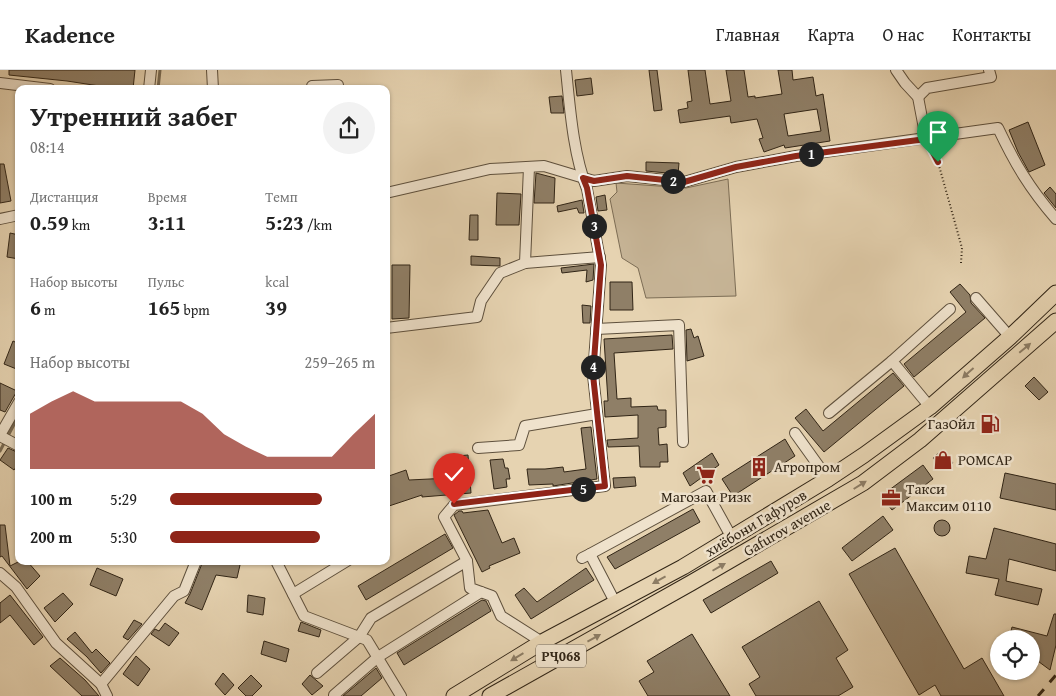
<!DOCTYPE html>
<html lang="ru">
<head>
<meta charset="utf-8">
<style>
	:root { --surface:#fff; --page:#f2f2f2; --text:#222; --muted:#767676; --line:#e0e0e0; --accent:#8f2418 }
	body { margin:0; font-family:"Gentium Book Plus",serif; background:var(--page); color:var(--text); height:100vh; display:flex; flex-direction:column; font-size:19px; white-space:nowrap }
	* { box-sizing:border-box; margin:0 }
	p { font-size:16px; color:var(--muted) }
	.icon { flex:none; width:28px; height:28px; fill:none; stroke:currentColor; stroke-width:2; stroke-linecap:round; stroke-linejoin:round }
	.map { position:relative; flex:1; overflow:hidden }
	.panel { position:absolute; left:15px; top:15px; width:375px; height:480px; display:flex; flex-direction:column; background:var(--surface); border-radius:10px; box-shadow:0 1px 4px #0004 }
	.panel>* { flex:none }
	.buttons { position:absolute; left:990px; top:560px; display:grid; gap:10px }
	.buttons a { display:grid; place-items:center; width:50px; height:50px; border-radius:50%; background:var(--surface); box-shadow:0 1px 4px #0004; font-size:25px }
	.pin { position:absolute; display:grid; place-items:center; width:42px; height:42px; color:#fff; margin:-51px -21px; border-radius:50% 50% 50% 0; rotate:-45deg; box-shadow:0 0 5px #0007 }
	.pin .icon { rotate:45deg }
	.km { position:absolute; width:25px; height:25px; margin:-12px; border-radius:50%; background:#222; color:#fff; font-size:14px; line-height:25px; text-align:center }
	.round { display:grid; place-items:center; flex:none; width:52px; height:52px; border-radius:26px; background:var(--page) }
	.headline { display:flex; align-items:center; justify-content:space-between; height:85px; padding:0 15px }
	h1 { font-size:28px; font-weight:600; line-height:38px }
	.stats { display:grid; grid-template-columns:repeat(3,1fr); gap:8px; height:85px; padding:5px 15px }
	.stats div { display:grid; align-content:center }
	.stats b { font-size:21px; font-weight:600 }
	.stats small { font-size:14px; font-weight:400 }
	.stats p { font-size:14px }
	.chart { height:140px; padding:10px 15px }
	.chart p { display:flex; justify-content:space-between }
	.chart svg { width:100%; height:90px; margin-top:5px; fill:var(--accent); opacity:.7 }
	ul { padding:0 15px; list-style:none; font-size:16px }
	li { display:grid; grid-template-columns:80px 60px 1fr; align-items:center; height:38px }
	li i { height:12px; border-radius:6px; background:var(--accent) }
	header { display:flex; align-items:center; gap:30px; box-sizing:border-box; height:70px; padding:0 25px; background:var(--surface); border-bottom:1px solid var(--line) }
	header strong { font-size:24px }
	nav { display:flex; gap:28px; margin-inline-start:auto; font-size:18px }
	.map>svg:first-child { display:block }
	.green { fill:#c7b597; stroke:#7c6d56 }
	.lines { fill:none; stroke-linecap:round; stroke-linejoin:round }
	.stream { stroke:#786a53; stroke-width:3 }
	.building { fill:#8f7f67; stroke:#312516; fill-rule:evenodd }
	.minor-casing { stroke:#5e503d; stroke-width:12 }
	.highway-casing { stroke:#312516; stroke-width:17 }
	.path { stroke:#312516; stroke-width:2; stroke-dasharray:1 2.5; stroke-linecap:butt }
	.minor { stroke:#efe2cc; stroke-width:10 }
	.highway { stroke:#e6d3b1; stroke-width:15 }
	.rail { stroke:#312516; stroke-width:3; stroke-dasharray:9 9; stroke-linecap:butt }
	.oneway { fill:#8c7c64 }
	.route-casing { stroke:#fff; stroke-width:10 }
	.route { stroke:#8f2418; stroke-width:6 }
	.labels { text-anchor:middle; stroke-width:5; stroke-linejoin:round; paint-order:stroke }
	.shield { fill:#efe2cc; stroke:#6a5e4d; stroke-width:1 }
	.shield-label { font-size:14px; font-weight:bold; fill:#312516 }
	.poi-label { font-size:15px; fill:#312516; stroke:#efe2cc; text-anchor:start }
	.street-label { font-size:15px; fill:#312516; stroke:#efe2cc }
</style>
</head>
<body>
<header>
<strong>Kadence</strong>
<nav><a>Главная</a><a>Карта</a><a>О нас</a><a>Контакты</a></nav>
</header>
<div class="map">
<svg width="1056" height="626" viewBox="0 0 1056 626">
	<rect width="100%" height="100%" fill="#e6d3b1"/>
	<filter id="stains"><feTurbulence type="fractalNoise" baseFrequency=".004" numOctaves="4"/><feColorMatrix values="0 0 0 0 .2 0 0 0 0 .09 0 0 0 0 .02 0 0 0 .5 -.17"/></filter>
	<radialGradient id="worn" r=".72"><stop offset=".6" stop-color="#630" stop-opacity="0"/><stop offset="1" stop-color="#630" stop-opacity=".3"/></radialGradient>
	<polygon class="green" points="728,109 736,226 646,228 638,198 622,188 610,129 617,122 616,113 686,118"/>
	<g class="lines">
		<g class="stream">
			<polyline points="158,19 160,0"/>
			<polyline points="0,381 19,345"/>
		</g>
	</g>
	<g class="building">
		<polygon points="9,0 135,0 133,19 119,19 67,11 9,5"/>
		<polygon points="649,0 657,0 662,40 654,41"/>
		<path d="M688,0H705L710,34L731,31L726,0H744L748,27L755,26V28L782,24L778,0H792L793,10L813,7L816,26L823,24L830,71L785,78L784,75L764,82L759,69L763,68L757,49L731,53L730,46L680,53L678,40L688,38L687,32L692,31ZM817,39L821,61L788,66L784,44Z"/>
		<polygon points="591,8 593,24 577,26 575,10"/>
		<polygon points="562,26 564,43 551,43 549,27"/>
		<polygon points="1028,52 1045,95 1029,102 1018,82 1009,60"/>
		<polygon points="646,92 679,93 678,104 646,101"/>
		<polygon points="0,94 4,94 11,131 0,133"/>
		<polygon points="536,103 555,108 554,133 534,133"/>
		<polygon points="1050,117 1056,124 1056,138 1044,123"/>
		<polygon points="497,123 521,124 519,155 496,155"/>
		<polygon points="605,125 607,140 598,141 596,127"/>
		<polygon points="582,130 584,143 579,143 577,138 558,142 557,136"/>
		<polygon points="470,145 478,145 478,170 469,170"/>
		<polygon points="10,163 19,165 19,189 7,187"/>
		<polygon points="471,186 500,188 500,196 471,195"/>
		<polygon points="594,194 593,210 586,212 587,200 562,203 561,198"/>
		<polygon points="392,195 410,195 409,248 392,249"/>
		<polygon points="610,212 632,212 633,240 610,240"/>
		<polygon points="960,214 970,225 971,233 985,248 914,307 904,294 966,242 950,222"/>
		<polygon points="582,235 591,236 590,253 583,253"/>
		<polygon points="691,259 694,268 698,266 704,286 687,291 686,260"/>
		<polygon points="672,265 673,279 614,283 617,329 631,328 631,337 657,336 658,340 666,340 666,357 658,358 659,375 667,374 668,392 660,392 660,397 640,397 639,376 608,377 607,370 638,368 638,345 605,347 604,331 608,331 604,269"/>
		<polygon points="13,271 19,274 19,300 4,294"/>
		<polygon points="893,303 904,316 824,382 795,348 806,339 823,361"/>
		<polygon points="1034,307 1048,322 1039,330 1025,316"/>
		<polygon points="0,313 17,321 5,342 0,340"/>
		<polygon points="591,357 597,409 553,416 553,414 529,415 527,399 545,399 563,397 564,402 586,399 581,358"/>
		<polygon points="785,369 795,386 733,426 722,409"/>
		<polygon points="8,378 19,383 19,393 14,400 0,390"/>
		<polygon points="942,380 953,393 945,401 933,388"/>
		<polygon points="712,383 719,395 690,416 683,403"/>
		<polygon points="468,385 471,423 422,427 422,425 386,437 386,407 406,400 409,410 450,408 449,398 458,397 458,386"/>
		<polygon points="503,389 505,398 508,398 510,409 506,409 507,417 494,419 490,390"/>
		<polygon points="923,395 933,409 892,440 881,426"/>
		<polygon points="1005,403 1056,414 1056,440 1000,428"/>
		<polygon points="635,407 636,416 614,418 613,408"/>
		<polygon points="693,439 700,452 615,499 607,487"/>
		<polygon points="488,440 502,473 514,468 520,483 489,496 490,498 482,502 454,445 459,441 462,441 463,443"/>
		<polygon points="883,446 893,460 852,491 842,478"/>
		<circle cx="942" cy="458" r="8"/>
		<polygon points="0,455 5,455 10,496 20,491 27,491 40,506 27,519 2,486 0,487"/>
		<polygon points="994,458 1056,474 1056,501 1009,489 1006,511 1042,519 1038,535 995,525 999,509 966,503 969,486 986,489"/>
		<polygon points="445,464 453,478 366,530 358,516"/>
		<polygon points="895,478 964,599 982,588 1004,626 941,626 935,615 919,625 849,504"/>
		<polygon points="203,491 232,491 240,495 237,508 216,505 202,540 185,533 190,524"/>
		<polygon points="771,491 778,503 711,543 703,530"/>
		<polygon points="97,498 123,509 116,526 90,515"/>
		<polygon points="586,498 594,510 531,549 515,525 524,518 537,532"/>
		<polygon points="63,523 73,534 55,552 44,538"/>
		<polygon points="10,525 43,567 34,575 10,545 0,553 0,533"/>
		<polygon points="248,525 265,528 263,545 247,542"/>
		<polygon points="482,530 486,531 491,541 404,595 397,583"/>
		<polygon points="819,531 848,580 836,588 853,617 838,626 756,626 749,614 760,607 742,577"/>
		<polygon points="1054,544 1056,544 1056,575 1050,600 1031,586 1031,569 1009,569 1012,557 1047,566"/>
		<polygon points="134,550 142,554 128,570 123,567"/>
		<polygon points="301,552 321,560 319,567 298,561"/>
		<polygon points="165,553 179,563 169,576 151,564 155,559 159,561"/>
		<polygon points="75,562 92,583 96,579 110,593 101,603 87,587 67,569"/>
		<polygon points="692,564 730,626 648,626 639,611 654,602 647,591"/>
		<polygon points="264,571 289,579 286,592 261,584"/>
		<polygon points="136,586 150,599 138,616 123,604"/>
		<polygon points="60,588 85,610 99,626 82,626 50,596"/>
		<polygon points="376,598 382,608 361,626 343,626"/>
		<polygon points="223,603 234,615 225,625 215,614"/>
		<polygon points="251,605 262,616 252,626 246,626 238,618"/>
		<polygon points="310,605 323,616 312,625 302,614"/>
	</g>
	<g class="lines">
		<g class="minor-casing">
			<g id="minor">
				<polyline points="212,0 213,19"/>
				<polyline points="896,0 905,13 918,27 926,69"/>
				<polyline points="0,13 50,19"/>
				<polyline points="149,19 151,0"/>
				<polyline points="313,19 312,16 338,15"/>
				<polyline points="918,27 927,18 991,7 989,0"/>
				<path d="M386,123L490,99L544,96L594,111L627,106L684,112L736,97L796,86L998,58C1015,94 1030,119 1056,149"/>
				<polyline points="0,149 19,145"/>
				<polyline points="525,193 600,187"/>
				<polyline points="976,228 1010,267"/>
				<polyline points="386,258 477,247 481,231 500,203 525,193 529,97"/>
				<polyline points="596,259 679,255 683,372"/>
				<polyline points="930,337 892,291 950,239"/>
				<polyline points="829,343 892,291"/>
				<polyline points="795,363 828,409"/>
				<polyline points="0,365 19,332"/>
				<polyline points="0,366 19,376"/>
				<polyline points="478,378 519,375 525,356 597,344"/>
				<polyline points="590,484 706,421 732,468"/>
				<polyline points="582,488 590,484 616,534"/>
				<polyline points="276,491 304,546 367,570 401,626"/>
				<polyline points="0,503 16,517 56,573 101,614 107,626"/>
				<polyline points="293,524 347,491"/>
				<path d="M542,572L501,546L492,526L470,518L467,491L444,447L454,435L605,416L593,305L601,195L587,119C573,83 570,38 566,0"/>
				<polyline points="317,603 359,567 371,548 467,491"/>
				<polyline points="101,614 174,526 184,521 196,491"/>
				<polyline points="334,625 378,587 481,522"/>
			</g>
		</g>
		<g class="highway-casing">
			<g id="highway">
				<polyline points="454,626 542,572 683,497 828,409 864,385 930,337 1010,267 1056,223"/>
				<polyline points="490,626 691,513 863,413 920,370 1056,251"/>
			</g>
		</g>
		<polyline class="path" points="931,78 938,92 962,178 961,193"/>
		<use href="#minor" class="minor"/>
		<use href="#highway" class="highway"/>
		<polyline class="rail" points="1038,626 1056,605"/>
	</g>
	<defs><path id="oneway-solid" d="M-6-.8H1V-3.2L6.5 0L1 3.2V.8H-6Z" transform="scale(1.25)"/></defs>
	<g class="oneway">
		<use href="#oneway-solid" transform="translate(1025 278) rotate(-40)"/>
		<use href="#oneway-solid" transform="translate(968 303) rotate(138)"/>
		<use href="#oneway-solid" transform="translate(860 415) rotate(-32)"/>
		<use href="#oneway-solid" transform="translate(719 497) rotate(-30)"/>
		<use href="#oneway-solid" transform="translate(659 510) rotate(151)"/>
		<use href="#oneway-solid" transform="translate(594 568) rotate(-29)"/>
		<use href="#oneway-solid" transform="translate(517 587) rotate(149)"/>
	</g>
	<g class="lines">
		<g class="route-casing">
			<polyline id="route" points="454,434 605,416 593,305 601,195 587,118 583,108 594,111 627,106 684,112 736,97 796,86 926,69 938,92"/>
		</g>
		<use href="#route" class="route"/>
	</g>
	<defs>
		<g id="fuel-bare" transform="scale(1.5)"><path d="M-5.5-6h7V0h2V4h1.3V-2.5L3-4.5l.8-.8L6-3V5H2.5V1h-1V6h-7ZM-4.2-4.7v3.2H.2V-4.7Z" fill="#8f2418" stroke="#efe2cc" stroke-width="2.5" paint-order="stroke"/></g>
		<g id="shop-bare" transform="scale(1.5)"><path d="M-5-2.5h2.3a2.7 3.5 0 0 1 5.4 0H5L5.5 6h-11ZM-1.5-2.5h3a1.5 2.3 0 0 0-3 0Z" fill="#8f2418" stroke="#efe2cc" stroke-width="2.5" paint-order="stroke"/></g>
		<g id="building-bare" transform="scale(1.5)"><path d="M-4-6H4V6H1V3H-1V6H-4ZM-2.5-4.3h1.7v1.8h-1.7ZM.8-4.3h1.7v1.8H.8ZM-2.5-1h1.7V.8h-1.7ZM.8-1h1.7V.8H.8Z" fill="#8f2418" stroke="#efe2cc" stroke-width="2.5" paint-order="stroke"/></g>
		<g id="supermarket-bare" transform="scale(1.5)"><path d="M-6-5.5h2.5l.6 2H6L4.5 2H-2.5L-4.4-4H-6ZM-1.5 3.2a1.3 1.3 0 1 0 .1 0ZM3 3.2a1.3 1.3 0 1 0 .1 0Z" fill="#8f2418" stroke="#efe2cc" stroke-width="2.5" paint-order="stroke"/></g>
		<g id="office-bare" transform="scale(1.5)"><path d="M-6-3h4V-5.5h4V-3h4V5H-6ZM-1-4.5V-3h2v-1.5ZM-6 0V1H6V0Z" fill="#8f2418" stroke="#efe2cc" stroke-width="2.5" paint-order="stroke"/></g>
	</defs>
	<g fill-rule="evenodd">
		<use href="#fuel-bare" x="990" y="354"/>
		<use href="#shop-bare" x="943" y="390"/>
		<use href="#building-bare" x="759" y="397"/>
		<use href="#supermarket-bare" x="706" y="405"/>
		<use href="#office-bare" x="891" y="428"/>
	</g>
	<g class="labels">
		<rect class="shield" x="536" y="574.5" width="50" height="23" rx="4"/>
		<g class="shield-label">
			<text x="561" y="591">РҶ068</text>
		</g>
		<g class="poi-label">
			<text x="975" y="359" text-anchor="end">ГазОйл</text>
			<text x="958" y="395">РОМСАР</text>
			<text x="774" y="402">Агропром</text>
			<text x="906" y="424">Такси<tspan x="906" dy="17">Максим 0110</tspan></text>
			<text x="706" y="432" text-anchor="middle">Магозаи Ризк</text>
		</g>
		<g class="street-label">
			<text transform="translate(756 453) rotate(-31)" y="5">хиёбони Гафуров</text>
			<text transform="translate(787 458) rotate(-30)" y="5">Gafurov avenue</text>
		</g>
	</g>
	<rect width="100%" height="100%" filter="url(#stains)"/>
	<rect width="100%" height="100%" fill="url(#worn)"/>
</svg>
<div class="buttons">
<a><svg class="icon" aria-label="locate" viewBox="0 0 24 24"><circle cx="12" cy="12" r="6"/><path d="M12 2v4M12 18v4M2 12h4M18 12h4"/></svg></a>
</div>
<div class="pin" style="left:938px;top:92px;background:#1e9e55"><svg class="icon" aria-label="arrive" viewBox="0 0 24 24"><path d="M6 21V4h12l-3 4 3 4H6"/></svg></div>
<div class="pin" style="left:454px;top:434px;background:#d93025"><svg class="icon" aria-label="check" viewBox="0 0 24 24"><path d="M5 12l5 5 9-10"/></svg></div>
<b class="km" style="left:811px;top:84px">1</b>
<b class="km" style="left:673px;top:111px">2</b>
<b class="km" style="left:594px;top:156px">3</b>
<b class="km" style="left:593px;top:297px">4</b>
<b class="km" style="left:583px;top:419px">5</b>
<section class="panel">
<div class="headline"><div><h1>Утренний забег</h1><p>08:14</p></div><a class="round"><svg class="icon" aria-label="share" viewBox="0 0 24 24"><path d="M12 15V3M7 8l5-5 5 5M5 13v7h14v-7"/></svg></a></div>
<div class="stats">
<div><p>Дистанция</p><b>0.59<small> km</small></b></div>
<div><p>Время</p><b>3:11</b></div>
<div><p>Темп</p><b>5:23<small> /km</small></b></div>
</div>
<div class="stats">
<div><p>Набор высоты</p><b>6<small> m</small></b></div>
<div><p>Пульс</p><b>165<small> bpm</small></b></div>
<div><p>kcal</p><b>39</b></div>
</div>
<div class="chart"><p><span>Набор высоты</span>259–265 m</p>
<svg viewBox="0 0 160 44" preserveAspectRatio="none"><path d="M0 44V17L10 11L20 6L30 11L40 11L50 11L60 11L70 11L80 17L90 27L100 33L110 38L120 38L130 38L140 38L150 27L160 17V44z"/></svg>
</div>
<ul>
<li><b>100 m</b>5:29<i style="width:74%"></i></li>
<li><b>200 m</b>5:30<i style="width:73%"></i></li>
</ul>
</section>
</div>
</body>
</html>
